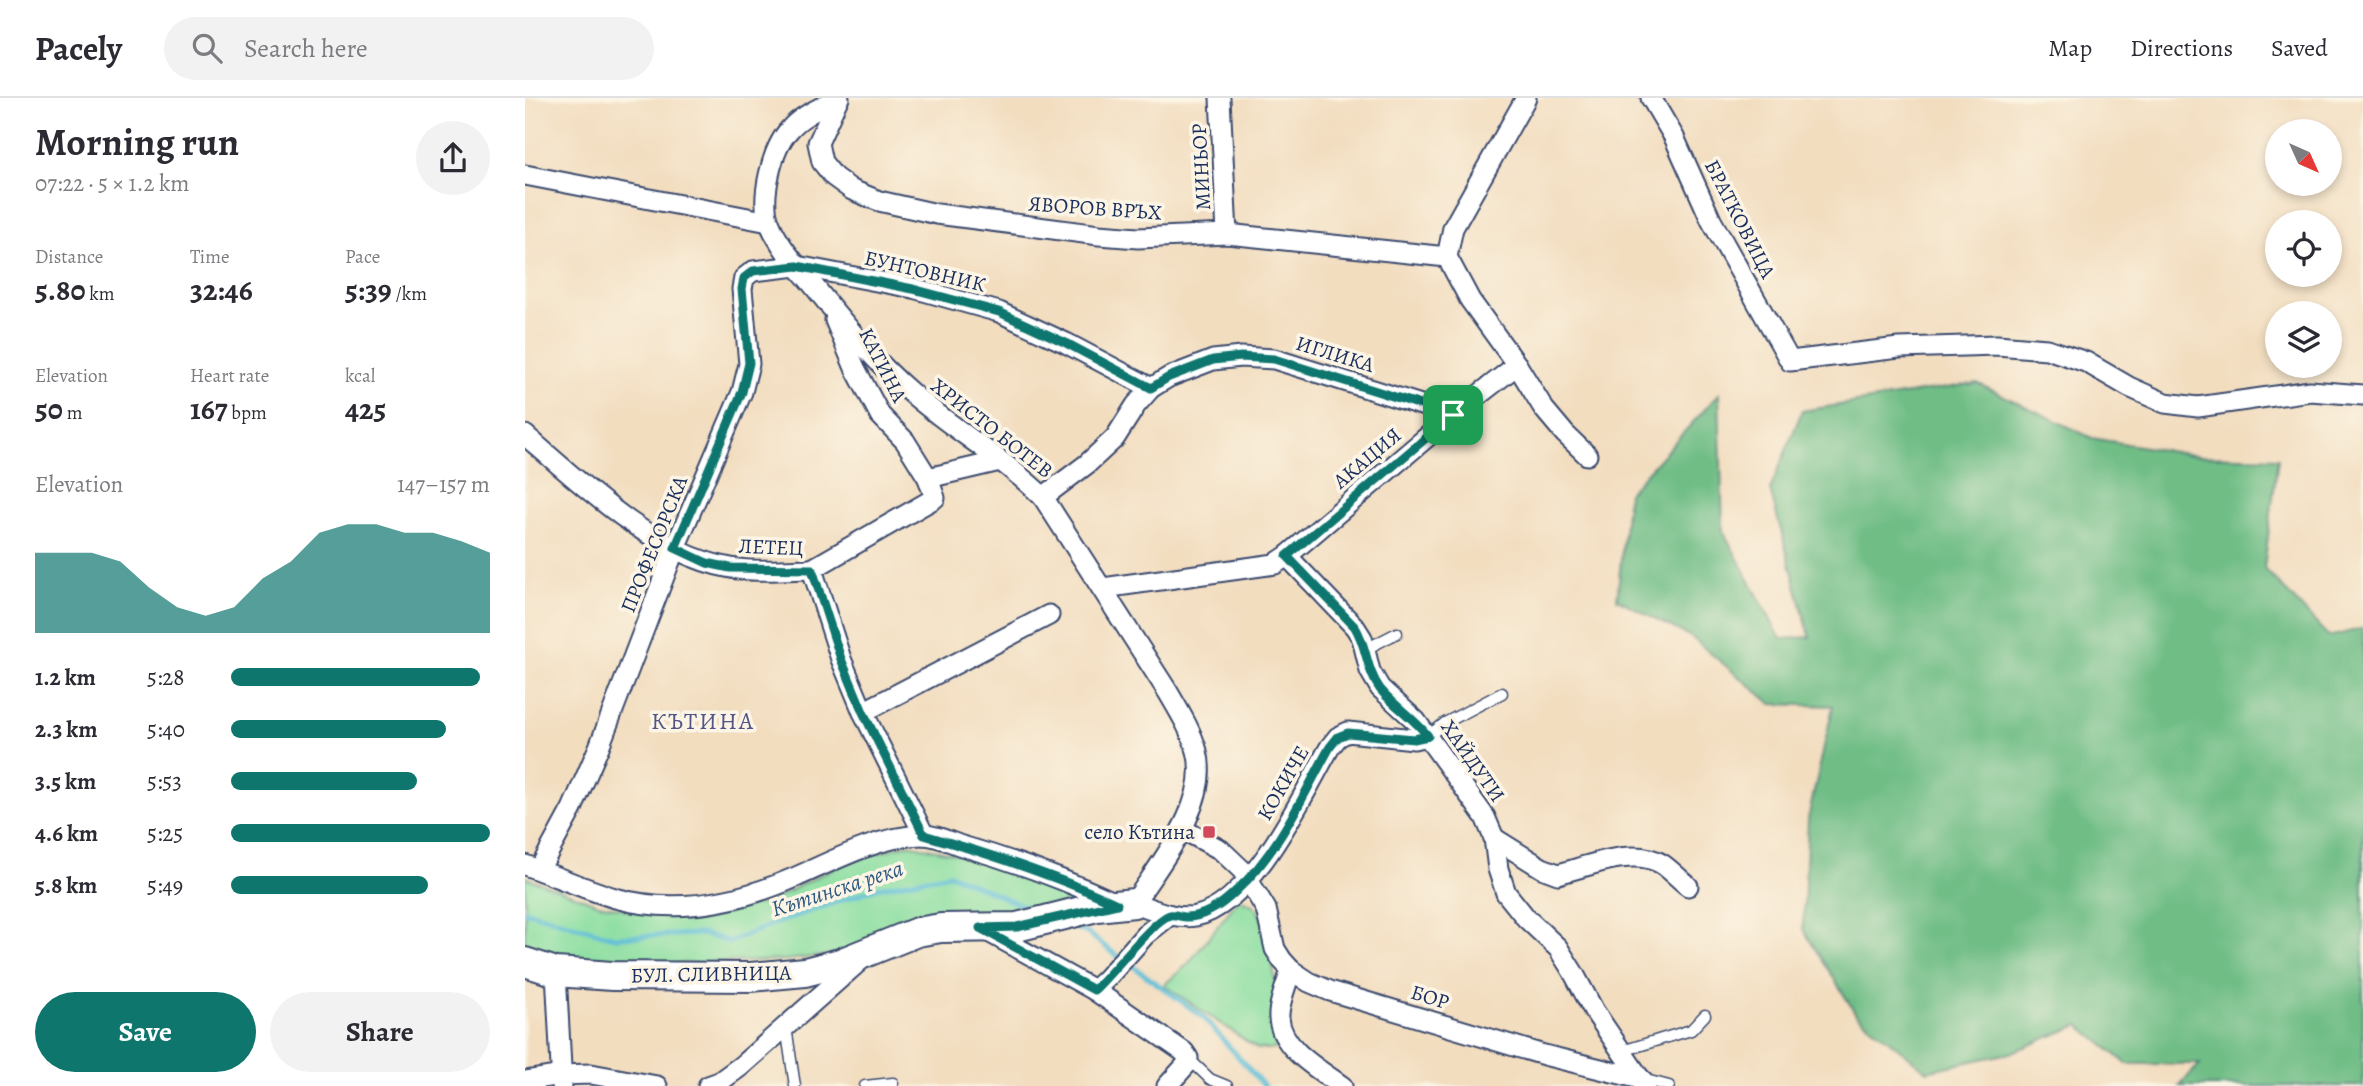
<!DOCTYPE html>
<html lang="en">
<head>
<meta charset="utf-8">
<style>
	:root { --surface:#fff; --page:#f2f2f3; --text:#2b2b33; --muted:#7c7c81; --line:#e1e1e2; --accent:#0f766e }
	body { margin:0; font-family:Alegreya,serif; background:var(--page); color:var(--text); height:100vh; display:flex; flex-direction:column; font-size:26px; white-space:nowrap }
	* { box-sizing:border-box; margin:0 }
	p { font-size:23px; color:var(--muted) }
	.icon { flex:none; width:38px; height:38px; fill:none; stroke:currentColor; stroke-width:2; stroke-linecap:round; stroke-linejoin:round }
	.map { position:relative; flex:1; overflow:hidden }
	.side { display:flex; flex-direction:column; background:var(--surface); width:525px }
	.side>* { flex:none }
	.needle { width:46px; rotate:135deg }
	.fabs { position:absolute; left:1740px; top:21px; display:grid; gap:14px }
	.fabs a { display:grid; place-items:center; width:77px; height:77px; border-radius:50%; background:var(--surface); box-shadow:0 4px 10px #0003; font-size:35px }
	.pin { position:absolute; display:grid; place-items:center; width:60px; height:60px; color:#fff; margin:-30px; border-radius:14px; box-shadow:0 4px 10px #0006 }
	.round { display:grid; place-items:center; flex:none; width:74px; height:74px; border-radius:37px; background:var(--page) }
	.headline { display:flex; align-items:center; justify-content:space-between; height:119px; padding:0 35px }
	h1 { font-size:38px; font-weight:700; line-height:52px }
	.stats { display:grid; grid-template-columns:repeat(3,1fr); gap:10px; height:119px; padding:7px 35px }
	.stats div { display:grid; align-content:center }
	.stats b { font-size:30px; font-weight:700 }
	.stats small { font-size:19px; font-weight:400 }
	.stats p { font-size:19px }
	.chart { height:196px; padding:14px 35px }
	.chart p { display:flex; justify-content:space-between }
	.chart svg { width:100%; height:126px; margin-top:7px; fill:var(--accent); opacity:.7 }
	.action { display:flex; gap:14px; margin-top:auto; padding:14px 35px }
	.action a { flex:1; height:80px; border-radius:42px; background:var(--accent); color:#fff; font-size:28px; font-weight:700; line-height:80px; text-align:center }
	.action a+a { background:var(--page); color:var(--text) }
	ul { padding:0 35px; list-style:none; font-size:23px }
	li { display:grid; grid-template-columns:112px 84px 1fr; align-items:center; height:52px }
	li i { height:18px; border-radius:9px; background:var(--accent) }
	header { display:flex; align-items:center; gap:42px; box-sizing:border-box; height:98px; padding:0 35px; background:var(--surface); border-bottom:2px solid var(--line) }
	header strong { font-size:33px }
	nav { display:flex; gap:38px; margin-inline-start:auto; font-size:24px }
	.search { width:490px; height:63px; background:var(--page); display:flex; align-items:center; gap:18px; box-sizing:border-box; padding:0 24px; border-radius:38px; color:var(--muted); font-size:26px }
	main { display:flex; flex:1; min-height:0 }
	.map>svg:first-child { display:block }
	.green { fill:#8adea0; stroke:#52867f; stroke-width:2 }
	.forest { fill:#6fbd86; stroke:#457672; stroke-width:2 }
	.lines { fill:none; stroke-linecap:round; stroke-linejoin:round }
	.stream { stroke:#57bcd6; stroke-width:5 }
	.lane-casing { stroke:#3b496d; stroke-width:13 }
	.street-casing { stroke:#3b496d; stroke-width:23 }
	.secondary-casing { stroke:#3b496d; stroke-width:32 }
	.lane { stroke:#fff; stroke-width:10 }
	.street { stroke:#fff; stroke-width:19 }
	.secondary { stroke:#fff; stroke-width:28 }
	.route-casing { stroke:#fff; stroke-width:14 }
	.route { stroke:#0f766e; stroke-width:9 }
	.poi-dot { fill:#d1495b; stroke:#fcf5e5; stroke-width:2.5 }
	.labels { text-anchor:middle; stroke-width:7; stroke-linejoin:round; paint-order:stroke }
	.street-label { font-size:21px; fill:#1b2f5e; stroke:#fcf5e5 }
	.poi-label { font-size:21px; fill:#1b2f5e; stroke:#fcf5e5; text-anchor:end }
	.water-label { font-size:23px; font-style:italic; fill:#2d5982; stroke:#fcf5e5 }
	.quarter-label { font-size:24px; letter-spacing:2px; fill:#535589; stroke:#fcf5e5 }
</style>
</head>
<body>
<header>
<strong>Pacely</strong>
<div class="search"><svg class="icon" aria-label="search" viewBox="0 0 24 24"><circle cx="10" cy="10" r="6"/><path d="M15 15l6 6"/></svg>Search here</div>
<nav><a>Map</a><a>Directions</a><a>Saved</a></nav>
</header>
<main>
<section class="side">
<div class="headline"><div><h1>Morning run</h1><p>07:22 · 5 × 1.2 km</p></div><a class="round"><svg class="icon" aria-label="share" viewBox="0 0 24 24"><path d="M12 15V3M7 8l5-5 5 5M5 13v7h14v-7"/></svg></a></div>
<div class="stats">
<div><p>Distance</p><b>5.80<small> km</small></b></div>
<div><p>Time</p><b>32:46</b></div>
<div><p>Pace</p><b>5:39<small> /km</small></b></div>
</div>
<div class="stats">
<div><p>Elevation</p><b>50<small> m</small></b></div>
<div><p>Heart rate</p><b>167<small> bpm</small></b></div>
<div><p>kcal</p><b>425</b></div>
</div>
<div class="chart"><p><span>Elevation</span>147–157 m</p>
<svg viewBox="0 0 160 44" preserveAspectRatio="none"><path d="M0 44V16L10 16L20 16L30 19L40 28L50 35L60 38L70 35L80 25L90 19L100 9L110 6L120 6L130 9L140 9L150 12L160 16V44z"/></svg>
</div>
<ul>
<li><b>1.2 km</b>5:28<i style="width:96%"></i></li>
<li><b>2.3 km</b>5:40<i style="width:83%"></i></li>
<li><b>3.5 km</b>5:53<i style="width:72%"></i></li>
<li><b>4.6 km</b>5:25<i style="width:100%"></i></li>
<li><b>5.8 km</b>5:49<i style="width:76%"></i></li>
</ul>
<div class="action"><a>Save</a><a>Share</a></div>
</section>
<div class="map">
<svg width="1838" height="988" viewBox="0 0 1838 988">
	<rect width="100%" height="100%" fill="#fcf5e5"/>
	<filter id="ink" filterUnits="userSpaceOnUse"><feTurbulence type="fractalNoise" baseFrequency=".0143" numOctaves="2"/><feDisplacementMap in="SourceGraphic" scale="14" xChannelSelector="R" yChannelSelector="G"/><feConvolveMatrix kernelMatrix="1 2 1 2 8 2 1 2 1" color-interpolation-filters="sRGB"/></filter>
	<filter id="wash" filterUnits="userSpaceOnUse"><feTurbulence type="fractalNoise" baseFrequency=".00686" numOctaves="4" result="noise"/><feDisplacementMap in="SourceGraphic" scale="28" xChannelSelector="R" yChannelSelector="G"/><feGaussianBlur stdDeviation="1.57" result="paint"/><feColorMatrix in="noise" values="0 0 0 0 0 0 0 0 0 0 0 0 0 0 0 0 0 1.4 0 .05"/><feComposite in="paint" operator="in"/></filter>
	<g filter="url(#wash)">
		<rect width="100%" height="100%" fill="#f2ddbf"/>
		<g class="green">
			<polygon points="383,746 431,756 501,774 561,800 312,856 262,862 76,868 16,861 0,853 0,779 74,806 148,820 242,805 316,766"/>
			<path d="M714,801C719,803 725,805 729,808C749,830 756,922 750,951H733L639,887L663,866Z"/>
		</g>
		<polygon class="forest" points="1452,285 1567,340 1673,358 1753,360 1739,470 1804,539 1838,530 1838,988 1654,988 1675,966 1602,966 1554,927 1485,955 1402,973 1331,916 1278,831 1283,721 1308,608 1247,606 1166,539 1092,501 1103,395 1194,296 1198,433 1256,541 1285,539 1245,392 1277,313"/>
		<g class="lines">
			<g class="stream">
				<polyline points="0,813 89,839 177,836 205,844 246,827 352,790 425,776 512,814"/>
				<polyline points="543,827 562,835 594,859"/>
				<polyline points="602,864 678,919 739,988"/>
			</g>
		</g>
	</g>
	<g filter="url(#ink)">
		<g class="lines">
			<g class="lane-casing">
				<g id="lane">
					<polyline points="839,552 872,535"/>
					<polyline points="903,638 920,625 977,595"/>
					<polyline points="261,929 270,988"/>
					<polyline points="1097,953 1166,932 1180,917"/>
					<polyline points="663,960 685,981 702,988"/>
					<polyline points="1117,981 1144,988"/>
					<polyline points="340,988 368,985"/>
				</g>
			</g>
			<g class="street-casing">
				<g id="street">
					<path d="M314,0C298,9 278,16 265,31C247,50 234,102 245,126C254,148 273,169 288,187C318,224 348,262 384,293C427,331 477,359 518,399L643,594C654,613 666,632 672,653C686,705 635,765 609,805C628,811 650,822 671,818C728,806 778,696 805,649L813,639L823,634L889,641L903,638"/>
					<polyline points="695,0 702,136"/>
					<polyline points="1001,0 928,130 922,159 945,202 992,267 1019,311 1040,336 1062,357"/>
					<polyline points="1126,0 1149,39 1186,122 1265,263 1374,250 1472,247 1522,251 1561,264 1604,289 1640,305 1673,309 1785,293 1838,297"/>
					<polyline points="313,1 293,45 297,64 309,79 327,92 354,103 412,116 574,137 613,140 702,136 922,159"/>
					<polyline points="0,77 244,124"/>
					<path d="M0,337C55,385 128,455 201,469C228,475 259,471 287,471"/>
					<polyline points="403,380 475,363"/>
					<polyline points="518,399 562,366 590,340 611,307 626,290 644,279 688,262 716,259 749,261 928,317"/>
					<polyline points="762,458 830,529 837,540 845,573 855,590 891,623 960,719 969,740 973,771 981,795 1001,820 1033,850 1048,874 1069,913 1120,988"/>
					<polyline points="287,471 410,400 403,380 380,343 355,317 330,270 310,222"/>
					<polyline points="287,471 316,561 338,614 399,737"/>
					<polyline points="578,490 750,466 762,458 928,317 992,267"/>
					<polyline points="338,614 524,517"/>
					<polyline points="657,731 696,752 717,772 741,811 750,851 757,862 766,872 784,884 805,893 1019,957 1116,981"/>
					<path d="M969,740L1017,770L1033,776C1061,769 1109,748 1137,766C1146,772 1154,781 1163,788"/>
					<path d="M0,767C30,778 60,791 90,800C151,817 214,804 271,779C310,762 352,739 396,737C409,736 425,744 437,748C490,763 541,782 591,805"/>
					<polyline points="14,772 47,711 74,649 150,450 217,294 224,266 217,191 219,180 228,173 272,168 388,190 474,214 541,245 626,290"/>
					<polyline points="458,831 569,892 659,954 663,960 661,967 642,988"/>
					<path d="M766,872C762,886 753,906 754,920C756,951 795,972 817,988"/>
					<polyline points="31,874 37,988"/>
					<polyline points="569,892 581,881 620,837 645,817"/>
					<polyline points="0,983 36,977 66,976 132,988"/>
					<polyline points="183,988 194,984 216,968 337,861"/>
				</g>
			</g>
			<g class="secondary-casing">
				<polyline id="secondary" points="0,864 31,874 87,878 226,879 280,874 315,865 392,834 416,830 492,829 572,809 609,805"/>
			</g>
			<use href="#lane" class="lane"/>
			<use href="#street" class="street"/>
			<use href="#secondary" class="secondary"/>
		</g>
	</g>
	<g class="lines" filter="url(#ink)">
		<g class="route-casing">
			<path id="route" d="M272,168L388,191L474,214L541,245L626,290L644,279L688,262L716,259L749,261L928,317L762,458L830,529C842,548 841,572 855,591C870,609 889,620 903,638L889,641L823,635L813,639L805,649C778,697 753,755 712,792C699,805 680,819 661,819C657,819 650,816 645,817C628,822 586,877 569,892L455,830L492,829L592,806C530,777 465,756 399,737L338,614L316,561L287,471L205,470L182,465L150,450L217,294L224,265L217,191L219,180L228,173Z"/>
		</g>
		<use href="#route" class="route"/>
	</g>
	<rect class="poi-dot" x="677" y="727" width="14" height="14" rx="3.5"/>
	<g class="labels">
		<g class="street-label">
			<text transform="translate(676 69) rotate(-93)" y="7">МИНЬОР</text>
			<text transform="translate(570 110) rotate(4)" y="7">ЯВОРОВ ВРЪХ</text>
			<text transform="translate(1215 121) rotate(63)" y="7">БРАТКОВИЦА</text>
			<text transform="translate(400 173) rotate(13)" y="7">БУНТОВНИК</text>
			<text transform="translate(810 256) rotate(17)" y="7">ИГЛИКА</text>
			<text transform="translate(358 267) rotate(63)" y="7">КАТИНА</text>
			<text transform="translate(467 330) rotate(38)" y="7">ХРИСТО БОТЕВ</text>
			<text transform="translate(842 360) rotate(-40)" y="7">АКАЦИЯ</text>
			<text transform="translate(129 446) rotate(-68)" y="7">ПРОФЕСОРСКА</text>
			<text transform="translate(246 449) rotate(2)" y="7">ЛЕТЕЦ</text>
			<text transform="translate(948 663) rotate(55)" y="7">ХАЙДУТИ</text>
			<text transform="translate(758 685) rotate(-60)" y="7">КОКИЧЕ</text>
			<text transform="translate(186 876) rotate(-1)" y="7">БУЛ. СЛИВНИЦА</text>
			<text transform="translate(905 899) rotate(17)" y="7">БОР</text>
		</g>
		<g class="poi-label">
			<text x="670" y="741">село Кътина</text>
		</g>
		<g class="water-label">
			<text transform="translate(312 790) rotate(-18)" y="8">Кътинска река</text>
		</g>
		<g class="quarter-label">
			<text x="178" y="631">КЪТИНА</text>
		</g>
	</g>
</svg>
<div class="fabs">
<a><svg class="needle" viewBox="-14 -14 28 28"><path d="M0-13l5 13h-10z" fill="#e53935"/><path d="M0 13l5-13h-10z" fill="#7c7c81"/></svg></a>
<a><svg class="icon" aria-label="locate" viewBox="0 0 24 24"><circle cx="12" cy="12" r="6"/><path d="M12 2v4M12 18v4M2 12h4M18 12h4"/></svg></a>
<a><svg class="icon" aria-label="layers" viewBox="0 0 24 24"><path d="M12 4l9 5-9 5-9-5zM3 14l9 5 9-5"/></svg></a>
</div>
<div class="pin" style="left:928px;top:317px;background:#1e9e55"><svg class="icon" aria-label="arrive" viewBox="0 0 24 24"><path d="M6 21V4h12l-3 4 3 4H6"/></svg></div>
</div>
</main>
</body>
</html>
